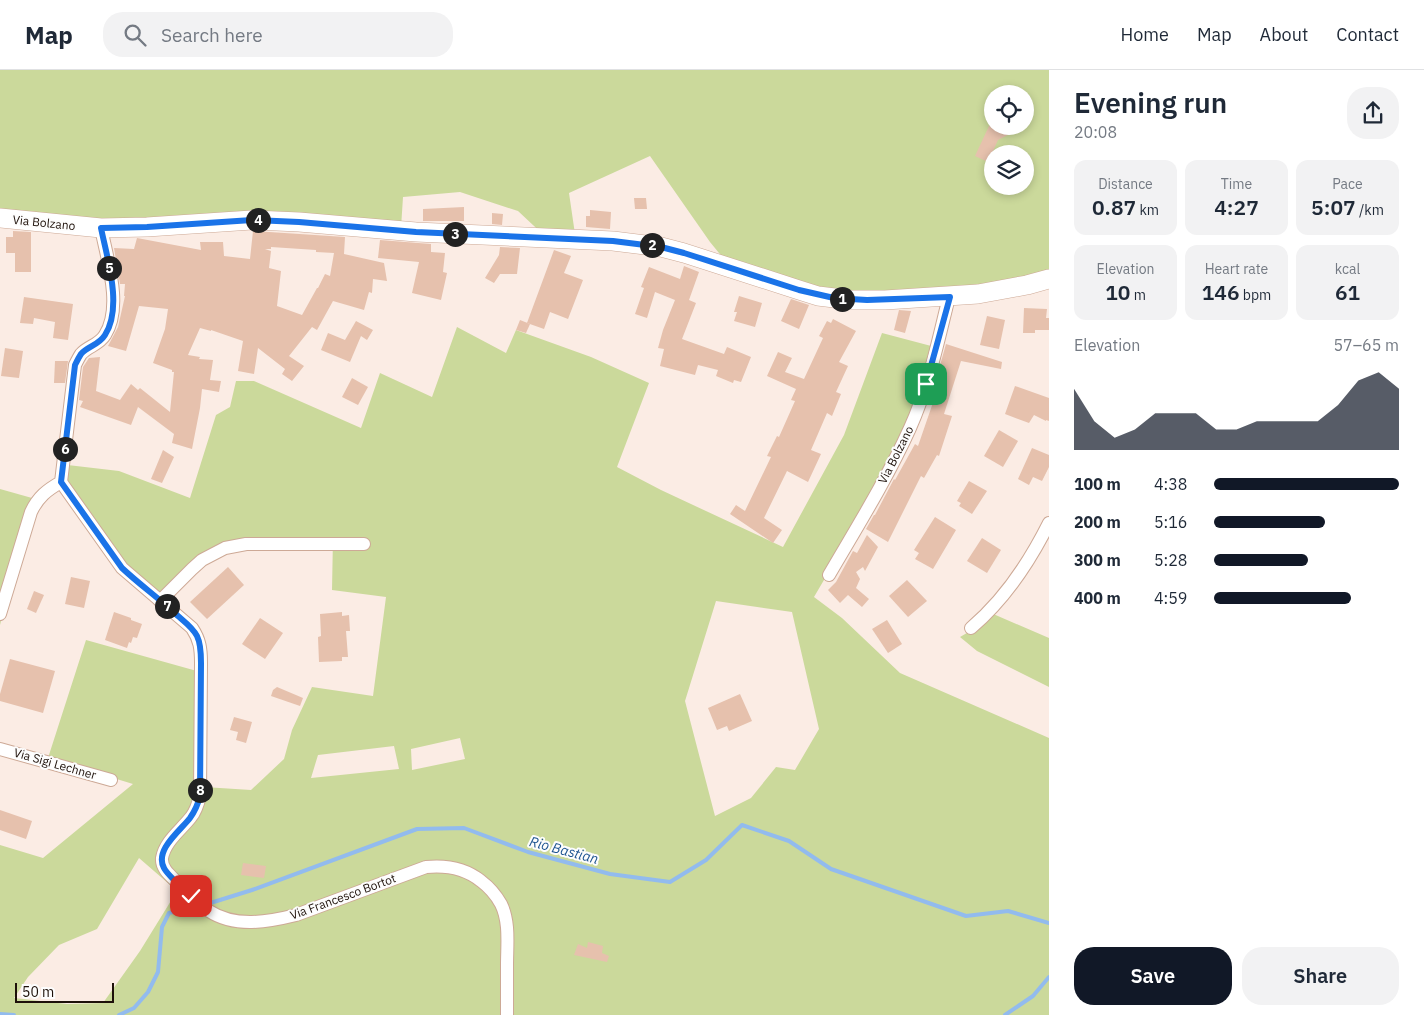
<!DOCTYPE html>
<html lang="en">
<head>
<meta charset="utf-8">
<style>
	:root { --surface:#fff; --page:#f2f2f3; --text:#1f2937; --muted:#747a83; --line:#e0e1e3; --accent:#111827 }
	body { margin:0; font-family:"IBM Plex Sans",sans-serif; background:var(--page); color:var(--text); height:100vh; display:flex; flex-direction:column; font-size:19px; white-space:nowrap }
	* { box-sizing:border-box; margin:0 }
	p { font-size:16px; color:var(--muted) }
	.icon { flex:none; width:28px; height:28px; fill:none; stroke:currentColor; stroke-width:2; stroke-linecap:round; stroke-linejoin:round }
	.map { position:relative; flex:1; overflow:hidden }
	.drawer { display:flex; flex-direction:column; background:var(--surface); width:375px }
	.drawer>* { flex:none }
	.fabs { position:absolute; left:984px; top:15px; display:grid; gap:10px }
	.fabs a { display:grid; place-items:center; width:50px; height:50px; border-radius:50%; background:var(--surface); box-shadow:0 2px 8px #0003; font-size:25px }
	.scale { position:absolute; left:15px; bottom:12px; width:99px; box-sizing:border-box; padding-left:5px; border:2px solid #1e110a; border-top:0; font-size:14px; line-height:18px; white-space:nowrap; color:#1e110a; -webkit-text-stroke:4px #fdfdfd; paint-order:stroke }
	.pin { position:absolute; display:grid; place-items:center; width:42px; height:42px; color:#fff; margin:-21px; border-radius:10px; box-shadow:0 2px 8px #0006 }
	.km { position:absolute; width:25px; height:25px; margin:-12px; border-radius:50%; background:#222; color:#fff; font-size:14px; line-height:25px; text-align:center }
	.round { display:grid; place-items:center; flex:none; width:52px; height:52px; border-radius:20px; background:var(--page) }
	.overview { display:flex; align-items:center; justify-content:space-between; height:85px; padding:0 25px }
	h1 { font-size:28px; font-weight:600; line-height:38px }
	.figures { display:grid; grid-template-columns:repeat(3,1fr); gap:8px; height:85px; padding:5px 25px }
	.figures div { display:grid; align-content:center; border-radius:12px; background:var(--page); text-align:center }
	.figures b { font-size:21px; font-weight:600 }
	.figures small { font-size:14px; font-weight:400 }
	.figures p { font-size:14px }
	.chart { height:140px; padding:10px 25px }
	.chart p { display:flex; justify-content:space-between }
	.chart svg { width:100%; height:90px; margin-top:5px; fill:var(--accent); opacity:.7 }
	.primary-button { display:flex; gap:10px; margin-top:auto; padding:10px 25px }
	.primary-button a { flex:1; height:58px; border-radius:20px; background:var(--accent); color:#fff; font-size:20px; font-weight:600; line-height:58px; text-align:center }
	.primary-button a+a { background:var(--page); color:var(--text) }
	ul { padding:0 25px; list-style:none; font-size:16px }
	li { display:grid; grid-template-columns:80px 60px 1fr; align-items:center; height:38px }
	li i { height:12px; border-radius:6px; background:var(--accent) }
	header { display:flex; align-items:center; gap:30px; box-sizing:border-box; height:70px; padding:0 25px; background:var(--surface); border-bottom:1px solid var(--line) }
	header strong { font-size:24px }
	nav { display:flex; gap:28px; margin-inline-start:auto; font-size:18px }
	.search { width:350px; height:45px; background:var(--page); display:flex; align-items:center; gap:12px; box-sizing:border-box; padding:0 18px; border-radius:20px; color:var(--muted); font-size:19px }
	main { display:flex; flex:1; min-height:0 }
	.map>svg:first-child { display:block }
	.green { fill:#cbd99b; fill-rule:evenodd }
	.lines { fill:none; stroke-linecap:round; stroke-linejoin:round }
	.stream { stroke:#92bbee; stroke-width:4 }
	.building { fill:#e6c1ad; fill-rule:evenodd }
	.street-casing { stroke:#cda996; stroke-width:14 }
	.secondary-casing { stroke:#cda996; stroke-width:20 }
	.street { stroke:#fff; stroke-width:12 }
	.secondary { stroke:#fff; stroke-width:19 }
	.route-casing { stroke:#fff; stroke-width:10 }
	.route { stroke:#1a73e8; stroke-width:6 }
	.labels { text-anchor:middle; stroke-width:4; stroke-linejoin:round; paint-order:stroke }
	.street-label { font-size:12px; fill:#1e110a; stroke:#fdfdfd }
	.water-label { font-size:14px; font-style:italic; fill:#1c5390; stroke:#fdfdfd }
</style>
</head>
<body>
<header>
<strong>Map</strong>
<div class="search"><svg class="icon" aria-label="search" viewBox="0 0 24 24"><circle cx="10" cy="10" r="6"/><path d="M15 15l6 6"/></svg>Search here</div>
<nav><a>Home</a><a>Map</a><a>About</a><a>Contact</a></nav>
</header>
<main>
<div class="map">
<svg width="1049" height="945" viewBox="0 0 1049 945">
	<rect width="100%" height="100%" fill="#fbece4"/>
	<g class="green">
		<path d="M0,0H1049V202L997,217L833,223L728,194L710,172L650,86L569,123L576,171L549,170L518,141L460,122L403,127L401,158L96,153L0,146ZM992,24H1025V56H992ZM992,84H1025V116H992Z"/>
		<path d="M457,257L506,283L516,260L591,287L649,313L617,397L661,420L783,477L844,365L882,263L935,277L922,321L876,421L814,527L842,548L900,603L1049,668V945H0V775L43,788L133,714L48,688L86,570L204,603V717L251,720L284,689L292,660L312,617L373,626L386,527L332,520L333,467L287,470L235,469L163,533L123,506L73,435L59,394L119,401L190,428L216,345L230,337L236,311H254L361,358L380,303L432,327ZM716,531L792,542L819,659L795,700L776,697L751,728L715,746L685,631ZM460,668L465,689L412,700L411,679ZM394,676L399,699L311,708L318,685ZM139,788L177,821L140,881L103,933L67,934L14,928L28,907L59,875L97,859Z"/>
		<polygon points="0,419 32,428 0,555"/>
		<polygon points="991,543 1049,568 1049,617 977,581 960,567 972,560"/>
	</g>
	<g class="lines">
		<g class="stream">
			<polyline points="204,835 252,820 417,759 464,758 528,782 610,804 670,812 706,790 742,755 789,771 831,799 966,846 1008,841 1049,853"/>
			<polyline points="0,944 14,945"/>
			<polyline points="119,945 134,938 148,922 158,902 162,857 169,843 197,836"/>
			<polyline points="1005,945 1033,926 1049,907"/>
		</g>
	</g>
	<g class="building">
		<polygon points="989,56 1025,56 998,70 988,92 975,86"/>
		<polygon points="634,128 646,128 647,139 635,139"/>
		<polygon points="464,137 464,151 423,151 423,139"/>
		<polygon points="590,140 611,142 610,159 586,157 586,146 590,146"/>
		<polygon points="492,143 503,144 502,155 492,154"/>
		<polygon points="13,161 31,162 31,202 15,202 15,183 6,183 6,167 13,167"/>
		<path d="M253,161L345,167L344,184L384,193L387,211L373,209L372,223L369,222L364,240L333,231L317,260L312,257L289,286L304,296L292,311L282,304L285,299L258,278L254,304L238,301L243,271L211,260V261L200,258L188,285L200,287L199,289L213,290L210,310L221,311L219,322L202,319L200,338L192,379L172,373L174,364L138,337L131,355L80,337L83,331L79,330L83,297L89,288L100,287L96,321L120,330L131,314L138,320L140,318L170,342L174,302H172V300L153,293L165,259L168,239L139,236L126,281L108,276L118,257L125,226H124L125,214H120L114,178L134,179L137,168L201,180L200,172H223L224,186L250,189ZM271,177L316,180V182L334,183L330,206L325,204L318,218H317L302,245L277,236L281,201L269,198L271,181L265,179H271Z"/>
		<polygon points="380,170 431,174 431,182 445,183 443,202 447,203 441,230 412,223 419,192 378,188"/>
		<polygon points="500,177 520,178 517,204 500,204 494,213 485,208 499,185"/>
		<polygon points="554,180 571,186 564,203 583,210 568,249 550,242 544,259 527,253"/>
		<polygon points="684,196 699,202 689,230 696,233 682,269 724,284 727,277 751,287 741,312 734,310 733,313 716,306 718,300 698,295 695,305 660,296 664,279 658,278 663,260 675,230 655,222 647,248 635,244 644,218 641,217 649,197 680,209"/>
		<polygon points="739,226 762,233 755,257 734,251 737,242 734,242"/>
		<polygon points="24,227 73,234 68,270 53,268 55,252 34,248 33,254 20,253"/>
		<polygon points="791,229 809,235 799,259 781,251"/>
		<polygon points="1024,238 1047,239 1046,248 1049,248 1049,260 1035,260 1035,263 1023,263"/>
		<polygon points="899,240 911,241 905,263 894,260"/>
		<polygon points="987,246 1005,250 999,279 980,275"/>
		<polygon points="833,249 856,261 839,292 848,296 836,322 841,324 832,346 827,343 811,380 821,384 808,412 787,401 764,448 782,460 773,473 730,444 736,435 745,441 771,387 767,386 777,366 779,367 795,331 791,330 796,319 767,306 778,282 792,288 785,302 804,309 823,268 819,266 827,251 831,253"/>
		<polygon points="520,250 530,254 526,263 516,260"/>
		<polygon points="356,251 373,260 367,270 361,266 350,292 321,280 328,263 345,270"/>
		<polygon points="946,274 1002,292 1001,299 961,291 944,344 952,346 939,386 937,385 924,408 921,406 888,472 866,459 874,445 875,445 894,409 895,410 915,374 918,376 937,321 933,320"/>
		<polygon points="5,278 23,281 19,308 1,306"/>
		<polygon points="55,291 68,291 65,313 54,313"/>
		<polygon points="352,308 368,317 358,335 342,327"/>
		<polygon points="1015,316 1049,328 1049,351 1046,350 1046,351 1034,345 1029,353 1005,344"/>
		<polygon points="999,360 1018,371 1003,397 984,386"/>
		<polygon points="1032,378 1049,385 1049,397 1042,411 1033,407 1029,415 1018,409"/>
		<polygon points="163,380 174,387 162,413 151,409"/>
		<polygon points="969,411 987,421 972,444 959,436 961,433 957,431"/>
		<polygon points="935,447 956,460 933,499 915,489 919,483 914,480"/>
		<polygon points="867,465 878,477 865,501 863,497 856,502 860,509 856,518 869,529 862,537 848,525 840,533 828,520 836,512 853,481 857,483"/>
		<polygon points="982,468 1001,480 987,503 967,491"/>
		<polygon points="228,497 244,515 207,549 190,532"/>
		<polygon points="71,507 90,511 84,538 65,534"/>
		<polygon points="907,510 927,531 908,547 889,526"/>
		<polygon points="34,521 44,525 36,543 27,539"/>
		<polygon points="114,542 131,548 131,550 142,554 137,568 133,567 131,573 129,572 127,578 105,570"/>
		<polygon points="342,542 342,546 349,545 350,561 346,561 348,587 342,587 342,591 319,592 318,567 321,566 320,544"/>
		<polygon points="260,548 283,563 265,589 242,574"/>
		<polygon points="887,550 902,574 888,583 872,559"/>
		<polygon points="10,589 55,601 43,643 0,631 0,624"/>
		<polygon points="277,617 303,628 300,636 271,626 273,620"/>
		<polygon points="740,624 752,651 729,661 727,656 717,660 708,638"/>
		<polygon points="234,647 252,652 246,673 236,670 238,662 230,660"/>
		<polygon points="0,740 32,751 26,769 0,760"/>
		<polygon points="243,793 266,796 264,808 241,805"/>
		<polygon points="588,872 603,876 602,883 609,886 607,892 574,885 578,874 587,878"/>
	</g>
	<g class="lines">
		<g class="street-casing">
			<g id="street">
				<path d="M61,412L122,498L192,558C200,570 201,579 201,593L200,726C198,734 196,741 191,747C181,760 165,771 162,788C161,799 171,806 178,813C188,823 198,834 209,841C235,858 268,852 296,845L426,797C446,795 465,798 481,811C489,817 496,825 501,834C510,852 507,875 507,895C507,912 507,928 507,945"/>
				<path d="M829,505C857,457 887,409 910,358C929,316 938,271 949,227"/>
				<polyline points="160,531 192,499 202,490 225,478 246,474 364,474"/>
				<path d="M0,544L31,442C38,427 47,420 61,412L75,295C77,291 79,287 81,284C88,276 99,275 105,265C123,237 107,189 101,158"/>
				<path d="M971,558C1004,530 1029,493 1049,453"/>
				<polyline points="0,679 111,710"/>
			</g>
		</g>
		<g class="secondary-casing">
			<polyline id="secondary" points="0,148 101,158 147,157 252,150 299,152 416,162 613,171 661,177 684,183 799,220 818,226 851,230 885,230 978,224 1027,215 1049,209"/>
		</g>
		<use href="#street" class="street"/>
		<use href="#secondary" class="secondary"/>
	</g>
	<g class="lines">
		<g class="route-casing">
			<path id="route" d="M191,826C184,819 168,806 164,798C154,780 181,760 190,748C195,741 198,734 200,726L201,593C201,584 201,574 197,566C193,558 185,552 178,546C160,529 140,515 122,498L61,412L75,295C77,291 79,287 81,284C88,276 99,275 105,265C123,237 107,188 101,158L147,157L252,150L299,152L416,162L613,171L661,177L684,183L799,220L834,228L867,230L950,227L926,314"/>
		</g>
		<use href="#route" class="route"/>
	</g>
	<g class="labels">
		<g class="street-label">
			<text transform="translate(44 153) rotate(6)" y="4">Via Bolzano</text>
			<text transform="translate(896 385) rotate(-63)" y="4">Via Bolzano</text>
			<text transform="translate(55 694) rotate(16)" y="4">Via Sigi Lechner</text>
			<text transform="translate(343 827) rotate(-20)" y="4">Via Francesco Bortot</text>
		</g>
		<g class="water-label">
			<text transform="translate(564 780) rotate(15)" y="5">Rio Bastian</text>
		</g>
	</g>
</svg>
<div class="fabs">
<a><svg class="icon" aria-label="locate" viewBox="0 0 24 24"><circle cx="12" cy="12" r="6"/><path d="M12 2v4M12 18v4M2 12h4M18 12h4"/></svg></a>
<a><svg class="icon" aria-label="layers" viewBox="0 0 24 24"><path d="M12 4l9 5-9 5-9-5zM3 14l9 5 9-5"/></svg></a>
</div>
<div class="scale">50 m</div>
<div class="pin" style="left:926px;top:314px;background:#1e9e55"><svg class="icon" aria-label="arrive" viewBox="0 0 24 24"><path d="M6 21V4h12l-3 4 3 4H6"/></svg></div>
<div class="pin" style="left:191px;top:826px;background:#d93025"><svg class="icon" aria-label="check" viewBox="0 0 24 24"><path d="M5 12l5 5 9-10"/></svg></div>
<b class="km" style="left:842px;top:229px">1</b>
<b class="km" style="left:652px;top:175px">2</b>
<b class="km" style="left:455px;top:164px">3</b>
<b class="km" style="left:258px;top:150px">4</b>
<b class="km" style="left:109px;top:198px">5</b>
<b class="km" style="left:65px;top:379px">6</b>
<b class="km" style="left:167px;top:536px">7</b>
<b class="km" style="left:200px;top:720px">8</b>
</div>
<section class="drawer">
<div class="overview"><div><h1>Evening run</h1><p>20:08</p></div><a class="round"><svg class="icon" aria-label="share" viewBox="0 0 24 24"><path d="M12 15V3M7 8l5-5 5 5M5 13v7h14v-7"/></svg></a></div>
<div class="figures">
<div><p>Distance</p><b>0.87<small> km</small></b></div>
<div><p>Time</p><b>4:27</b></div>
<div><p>Pace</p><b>5:07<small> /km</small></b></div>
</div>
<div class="figures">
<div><p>Elevation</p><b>10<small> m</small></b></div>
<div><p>Heart rate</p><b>146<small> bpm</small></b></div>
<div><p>kcal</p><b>61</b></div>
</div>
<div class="chart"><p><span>Elevation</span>57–65 m</p>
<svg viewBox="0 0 160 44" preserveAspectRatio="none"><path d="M0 44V14L10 30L20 38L30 34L40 26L50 26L60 26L70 34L80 34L90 30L100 30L110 30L120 30L130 22L140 10L150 6L160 14V44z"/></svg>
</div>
<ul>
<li><b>100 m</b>4:38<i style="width:100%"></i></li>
<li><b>200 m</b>5:16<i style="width:60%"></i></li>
<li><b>300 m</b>5:28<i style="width:51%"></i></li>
<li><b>400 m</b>4:59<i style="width:74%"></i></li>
</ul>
<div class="primary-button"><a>Save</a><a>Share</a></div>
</section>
</main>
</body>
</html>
